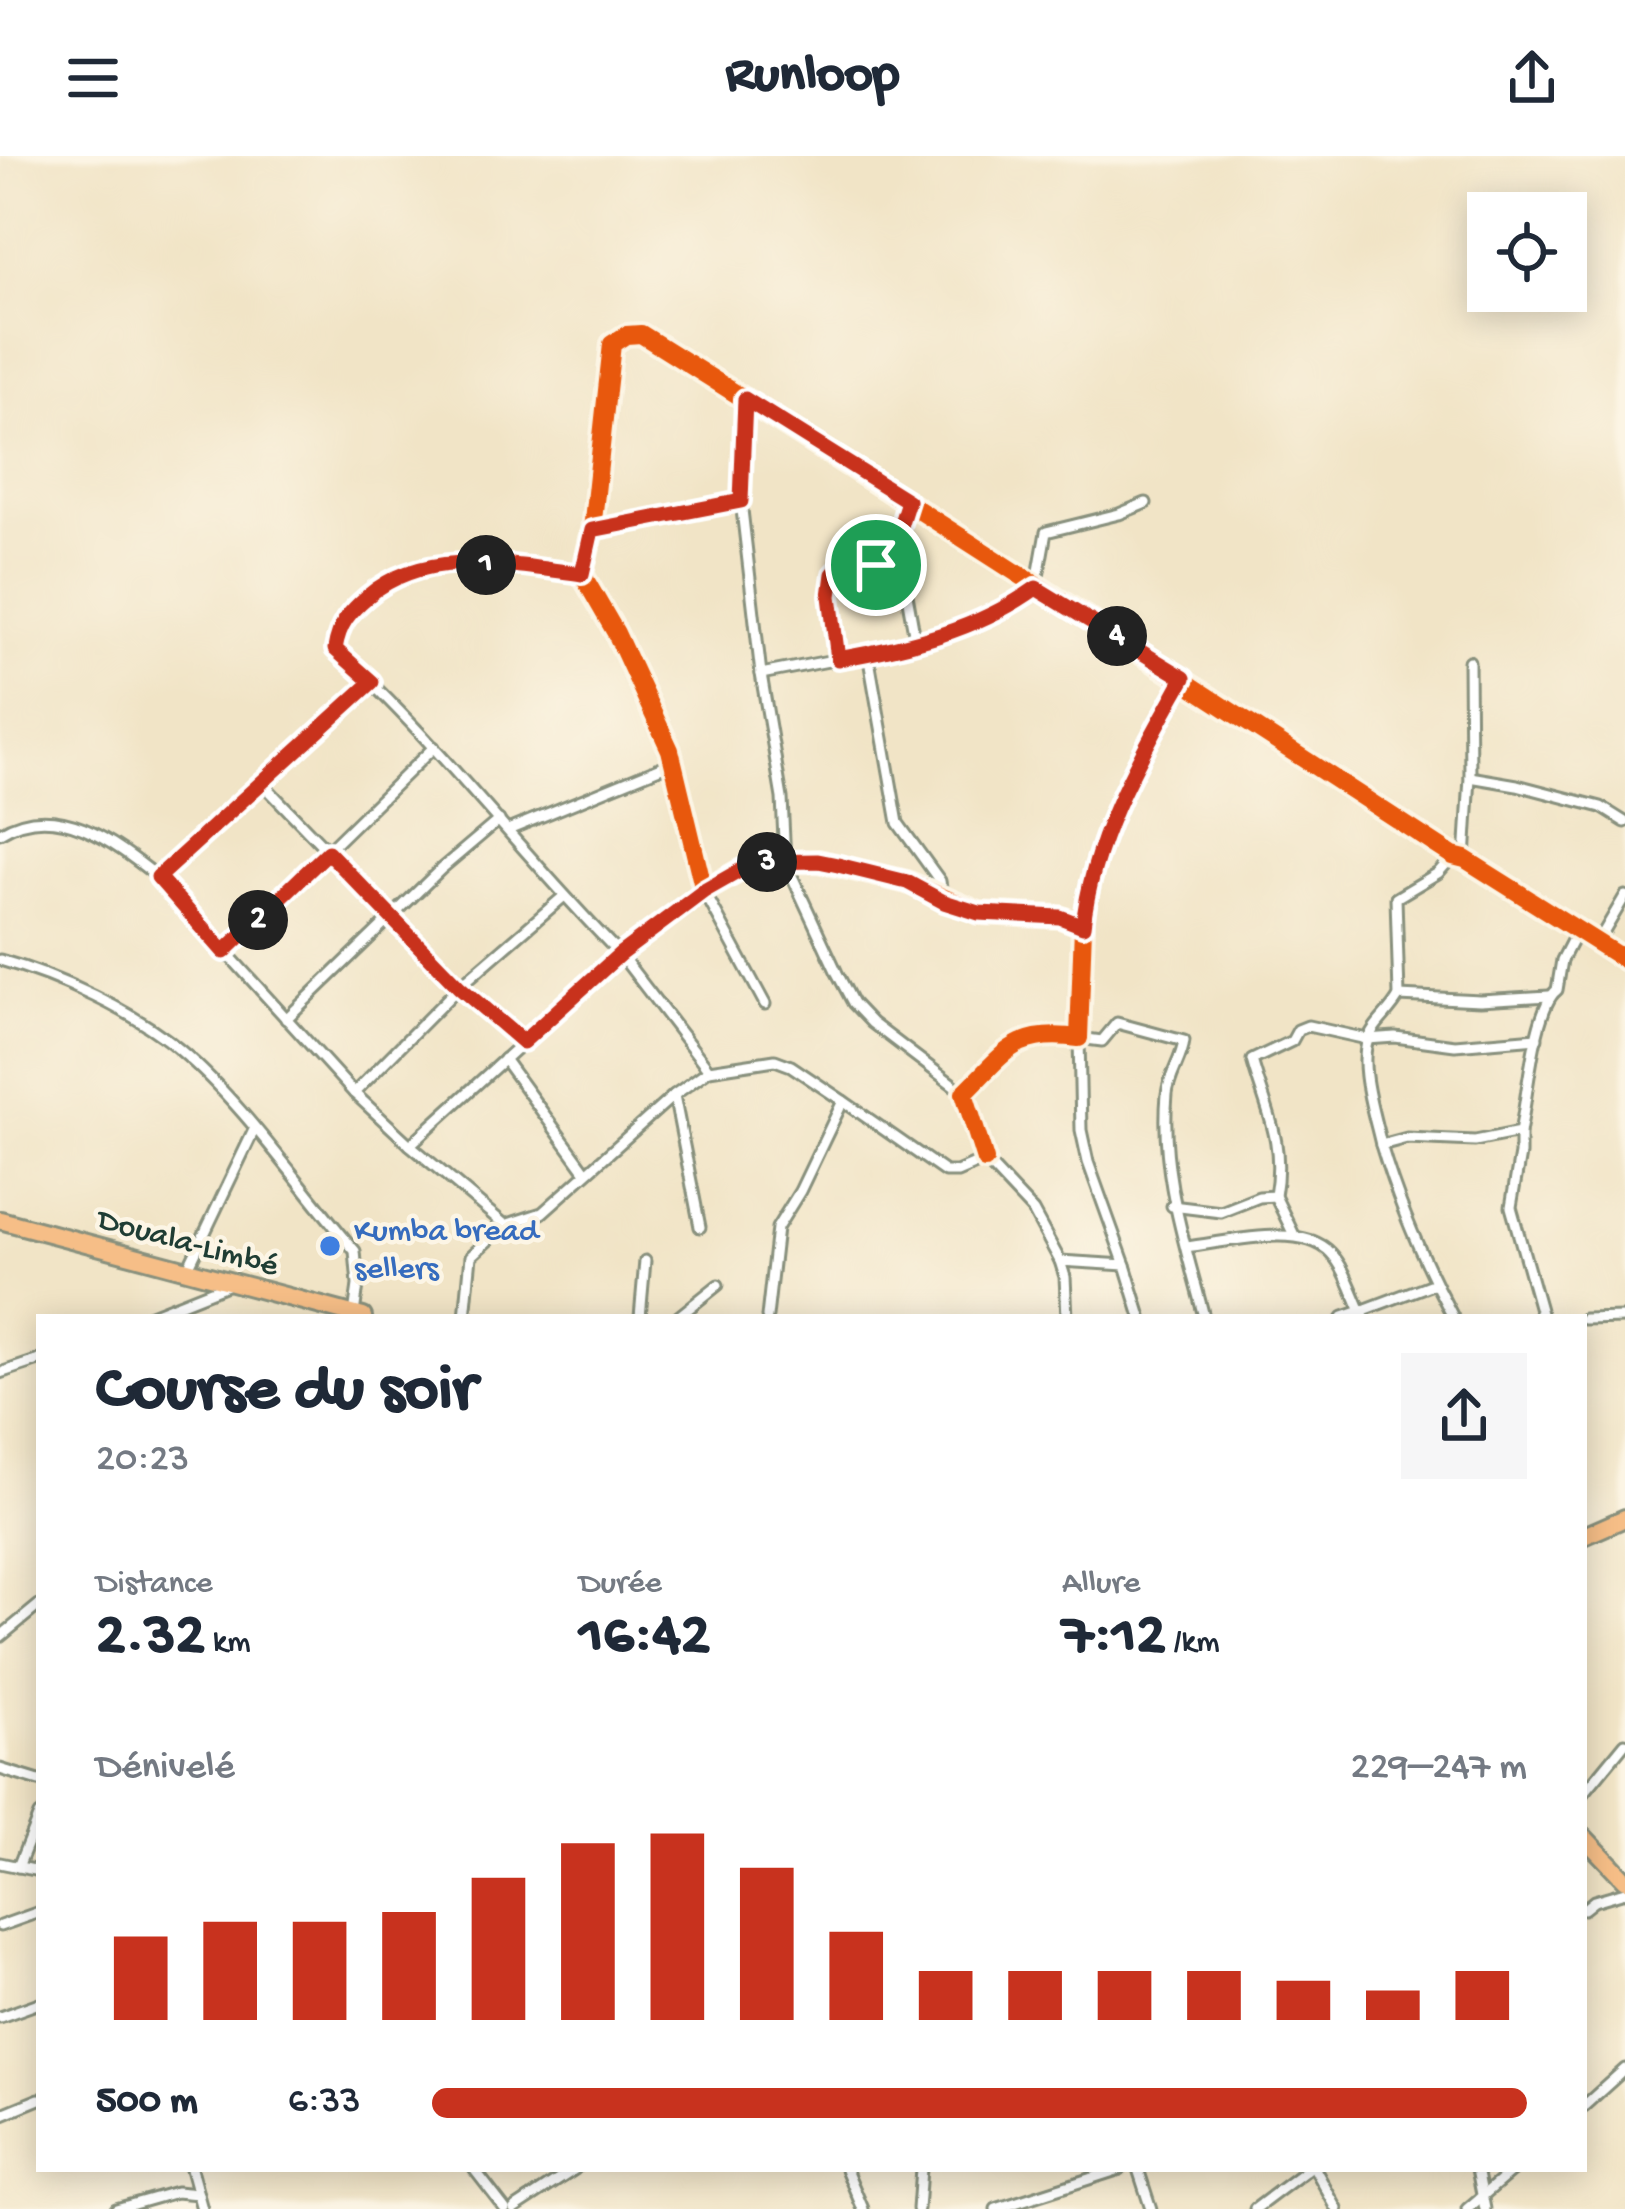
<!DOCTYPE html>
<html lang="fr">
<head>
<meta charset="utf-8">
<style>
	:root { --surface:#fff; --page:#f6f6f7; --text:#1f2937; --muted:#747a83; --accent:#c8321e }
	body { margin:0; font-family:"Gochi Hand",sans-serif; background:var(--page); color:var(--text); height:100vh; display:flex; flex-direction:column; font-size:45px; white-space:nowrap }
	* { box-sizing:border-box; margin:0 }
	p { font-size:39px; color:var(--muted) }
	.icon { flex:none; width:66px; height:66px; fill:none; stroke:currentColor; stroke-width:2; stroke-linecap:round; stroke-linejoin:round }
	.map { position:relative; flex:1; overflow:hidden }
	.panel { position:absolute; left:36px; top:1158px; width:1551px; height:858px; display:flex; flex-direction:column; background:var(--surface); border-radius:0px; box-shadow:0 6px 30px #0003 }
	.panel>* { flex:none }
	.fabs { position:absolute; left:1467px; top:36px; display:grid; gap:24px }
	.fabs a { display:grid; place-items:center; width:120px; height:120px; border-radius:0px; background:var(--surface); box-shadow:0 6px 30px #0003; font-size:60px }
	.pin { position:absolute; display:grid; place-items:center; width:102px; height:102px; color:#fff; margin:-51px; border:6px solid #fff; border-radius:50%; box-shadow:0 3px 12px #0007 }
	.km { position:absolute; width:60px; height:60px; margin:-30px; border-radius:50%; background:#222; color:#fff; font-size:33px; line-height:60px; text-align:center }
	.round { display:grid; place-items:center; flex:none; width:126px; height:126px; border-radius:0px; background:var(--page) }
	.summary { display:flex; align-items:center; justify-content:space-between; height:204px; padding:0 60px }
	h1 { font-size:66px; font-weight:700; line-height:90px }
	.metrics { display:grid; grid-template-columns:repeat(3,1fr); gap:18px; height:204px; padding:12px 60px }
	.metrics div { display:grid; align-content:center }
	.metrics b { font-size:60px; font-weight:700 }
	.metrics small { font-size:33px; font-weight:400 }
	.metrics p { font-size:33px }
	.chart { height:336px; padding:24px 60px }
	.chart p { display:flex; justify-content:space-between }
	.chart svg { width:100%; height:216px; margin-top:12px; stroke:var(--accent); stroke-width:6 }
	ul { padding:0 60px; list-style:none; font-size:39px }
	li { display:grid; grid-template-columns:192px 144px 1fr; align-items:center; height:90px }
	li i { height:30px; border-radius:15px; background:var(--accent) }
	header { display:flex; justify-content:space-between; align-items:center; height:156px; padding:0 60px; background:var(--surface); font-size:54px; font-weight:700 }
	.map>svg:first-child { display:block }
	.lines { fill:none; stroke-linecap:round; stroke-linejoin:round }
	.street-casing { stroke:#88907d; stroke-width:15 }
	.highway-casing { stroke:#88907d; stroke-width:22 }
	.street { stroke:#fff; stroke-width:9 }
	.highway { stroke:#f6be87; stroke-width:16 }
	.cycleway-casing { stroke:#fcf5e5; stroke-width:26 }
	.cycleway { stroke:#e8590c; stroke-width:18 }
	.route-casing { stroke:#fff; stroke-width:24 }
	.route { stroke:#c8321e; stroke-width:15 }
	.shop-dot { fill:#3f7fe0; stroke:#fcf5e5; stroke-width:4.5 }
	.labels { text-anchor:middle; stroke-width:9; stroke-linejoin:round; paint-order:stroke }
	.shop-label { font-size:33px; fill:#366cbe; stroke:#fcf5e5; text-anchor:start }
	.street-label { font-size:33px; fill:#1f3d34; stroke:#fcf5e5 }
</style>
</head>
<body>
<header><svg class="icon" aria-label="menu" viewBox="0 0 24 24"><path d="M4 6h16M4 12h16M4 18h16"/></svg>Runloop<svg class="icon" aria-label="share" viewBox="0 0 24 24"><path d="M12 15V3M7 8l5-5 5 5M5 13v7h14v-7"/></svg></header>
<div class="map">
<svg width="1625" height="2053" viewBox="0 0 1625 2053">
	<rect width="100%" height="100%" fill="#fcf5e5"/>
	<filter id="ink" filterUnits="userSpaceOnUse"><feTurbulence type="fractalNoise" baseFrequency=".00833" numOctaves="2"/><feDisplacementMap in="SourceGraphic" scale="24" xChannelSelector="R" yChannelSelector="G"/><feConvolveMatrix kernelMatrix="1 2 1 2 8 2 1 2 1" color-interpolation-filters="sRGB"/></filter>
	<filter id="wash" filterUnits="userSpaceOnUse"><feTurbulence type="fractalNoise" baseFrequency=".004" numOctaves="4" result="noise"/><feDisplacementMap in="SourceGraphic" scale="48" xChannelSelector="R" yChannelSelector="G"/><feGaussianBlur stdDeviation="2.7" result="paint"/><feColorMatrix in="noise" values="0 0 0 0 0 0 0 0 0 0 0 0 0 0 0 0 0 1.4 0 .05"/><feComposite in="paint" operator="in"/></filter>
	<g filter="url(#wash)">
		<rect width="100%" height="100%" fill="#f1e4c6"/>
	</g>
	<g filter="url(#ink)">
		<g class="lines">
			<g class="street-casing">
				<g id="street">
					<polyline points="741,345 745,243"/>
					<polyline points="592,374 741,345 761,518 839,503 830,440 833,418 839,413 901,406 900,373 908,345"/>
					<polyline points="901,406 916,488"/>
					<path d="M582,418C512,409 426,390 368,440C349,456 339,469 335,493C439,586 522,699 620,798L704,735L765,848"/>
					<polyline points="868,498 898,667 940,725 941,731 930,737"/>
					<path d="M839,503C908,491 978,474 1036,432L1046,376L1119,358L1146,347"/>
					<polyline points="761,518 782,642 785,705 837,817 853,847 872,867 964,937"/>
					<polyline points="1470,621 1517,629 1601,651 1625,666"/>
					<polyline points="263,628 459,831 522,886"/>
					<polyline points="508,674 674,606"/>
					<path d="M0,677C56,642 114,686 158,721L354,937L410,989"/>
					<polyline points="1465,703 1470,621 1469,505"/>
					<polyline points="158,721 372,526"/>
					<path d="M1083,770C1094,678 1138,602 1184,522"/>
					<polyline points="1598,786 1625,740"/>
					<polyline points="224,796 434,591"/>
					<path d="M0,804C58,820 134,855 180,894C244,948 300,1031 355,1095L358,1129L354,1158"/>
					<polyline points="1399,840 1480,844 1549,840"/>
					<polyline points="286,863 441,713 499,664"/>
					<polyline points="504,903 586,1016"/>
					<polyline points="354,937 459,831 563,741"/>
					<polyline points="1520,976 1520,998 1511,1051 1542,1161"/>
					<path d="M1381,989C1375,961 1355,903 1371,877C1379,863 1391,855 1399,840L1396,742L1438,717L1453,700"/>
					<path d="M985,1004L964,937C1006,896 1015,873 1079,882L1083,770L1060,761L979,757L907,726L818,705L755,706L704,735L670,594L616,477L582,418L592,374L612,188L626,179L641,178C914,349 1183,524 1453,700L1465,703L1625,804"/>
					<polyline points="1275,1040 1294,1079"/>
					<path d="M1172,1050L1221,1056L1259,1041L1275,1040C1285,984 1266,955 1252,904L1292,885L1298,874L1308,870L1367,883L1395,881L1455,889L1537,882"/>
					<polyline points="505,1069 410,989 620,798 709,914"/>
					<polyline points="700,1071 674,939 709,914 775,904 791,910 843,945"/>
					<path d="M1186,1091C1225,1087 1302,1065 1331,1097C1345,1112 1352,1136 1361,1155L1435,1127"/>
					<polyline points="1125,1109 1141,1161"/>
					<polyline points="187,1114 254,974"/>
					<polyline points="146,1161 229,1128"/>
					<polyline points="465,1161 471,1100 505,1069 542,1057 674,939"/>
					<polyline points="640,1161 645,1105"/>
					<polyline points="678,1161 718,1129"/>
					<polyline points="767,1161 777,1072 800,1035 843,945 945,1016 957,1016 985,1004 1033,1055 1060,1105"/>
					<path d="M1067,1161L1065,1121L1060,1105L1125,1109L1088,1006L1081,974L1079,882L1102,885L1117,867L1184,885C1182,903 1169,919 1167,938C1160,1016 1185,1087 1204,1161"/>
					<polyline points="1343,1161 1361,1155 1364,1161"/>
					<path d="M1453,1161C1423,1105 1399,1050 1381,989L1407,982L1475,985L1520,976C1527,945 1534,851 1557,834L1562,804L1578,773"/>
					<polyline points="1584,1163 1625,1162"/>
					<polyline points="0,1217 39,1204"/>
					<polyline points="0,1481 39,1449"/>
					<polyline points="0,1613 39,1625"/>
					<polyline points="1584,1637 1625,1587"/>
					<polyline points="0,1707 39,1715"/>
					<polyline points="18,1711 39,1659"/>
					<polyline points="1584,1753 1594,1745 1625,1736"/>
					<polyline points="0,1770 39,1756"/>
					<polyline points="0,1861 39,1847"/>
					<polyline points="1584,1950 1625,1913"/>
					<polyline points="0,1959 39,1943"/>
					<polyline points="191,2013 202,2053"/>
					<polyline points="474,2013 505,2053"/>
					<polyline points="846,2013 863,2053"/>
					<polyline points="1138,2013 1151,2053"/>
					<polyline points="1315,2013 1337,2053"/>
					<polyline points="1477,2013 1485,2053"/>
					<polyline points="116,2053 176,2036 198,2038"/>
					<polyline points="514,2053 575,2013"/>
					<polyline points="918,2053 921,2013"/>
					<polyline points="996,2053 1120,2013"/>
					<polyline points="1255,2053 1308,2013"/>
					<polyline points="1467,2053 1514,2013"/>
				</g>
			</g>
			<g class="highway-casing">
				<g id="highway">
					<polyline points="0,1064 363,1161"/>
					<polyline points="1584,1380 1625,1362"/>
					<polyline points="1584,1681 1625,1724"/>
				</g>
			</g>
			<use href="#street" class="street"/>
			<use href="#highway" class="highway"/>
			<g class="cycleway-casing">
				<path id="cycleway" d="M985,1004L964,937C1006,896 1015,873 1079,882L1083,770L1060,761L979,757L907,726L818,705L755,706L704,735L670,594L616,477L582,418L592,374L612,188L626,179L641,178C914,349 1183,524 1453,700L1465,703L1625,804"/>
			</g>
			<use href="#cycleway" class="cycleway"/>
		</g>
	</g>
	<g class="lines" filter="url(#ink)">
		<g class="route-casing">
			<path id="route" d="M745,243L908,345L899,373L901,406L838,413L833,418L830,440L838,503C907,491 978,474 1036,432L1184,522C1140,601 1093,679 1083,770L1060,761L979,757L944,746L907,726L838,709L818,705L755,706L704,735L620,798L523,886L459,831L328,696L224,796L158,721L372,526L335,493C339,468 349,456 368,440C426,390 512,409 582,418L592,374L741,345Z"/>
		</g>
		<use href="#route" class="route"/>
	</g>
	<circle class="shop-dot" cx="330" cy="1090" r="12"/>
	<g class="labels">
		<g class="shop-label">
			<text x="354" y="1083">Kumba bread<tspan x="354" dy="38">sellers</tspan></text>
		</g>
		<g class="street-label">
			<text transform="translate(189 1083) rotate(15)" y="12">Douala-Limbé</text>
		</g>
	</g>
</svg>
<div class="fabs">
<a><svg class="icon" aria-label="locate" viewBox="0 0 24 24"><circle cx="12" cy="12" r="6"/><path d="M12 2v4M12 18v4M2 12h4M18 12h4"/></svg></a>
</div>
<div class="pin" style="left:876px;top:409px;background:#1e9e55"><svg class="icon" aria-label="arrive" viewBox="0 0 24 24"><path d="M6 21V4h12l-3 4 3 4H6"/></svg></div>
<b class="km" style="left:486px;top:409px">1</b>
<b class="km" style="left:258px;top:764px">2</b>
<b class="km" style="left:767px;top:706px">3</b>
<b class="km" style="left:1117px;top:480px">4</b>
<section class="panel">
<div class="summary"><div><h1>Course du soir</h1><p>20:23</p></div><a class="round"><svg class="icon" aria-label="share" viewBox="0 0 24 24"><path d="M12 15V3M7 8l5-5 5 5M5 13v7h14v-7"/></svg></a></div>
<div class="metrics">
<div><p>Distance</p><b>2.32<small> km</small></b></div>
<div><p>Durée</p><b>16:42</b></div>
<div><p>Allure</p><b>7:12<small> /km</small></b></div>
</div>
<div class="chart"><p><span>Dénivelé</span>229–247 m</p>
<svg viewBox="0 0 160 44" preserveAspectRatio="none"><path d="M5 44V27M15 44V24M25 44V24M35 44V22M45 44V15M55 44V8M65 44V6M75 44V13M85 44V26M95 44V34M105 44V34M115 44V34M125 44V34M135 44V36M145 44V38M155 44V34"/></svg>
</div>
<ul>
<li><b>500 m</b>6:33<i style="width:100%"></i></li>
</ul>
</section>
</div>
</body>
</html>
